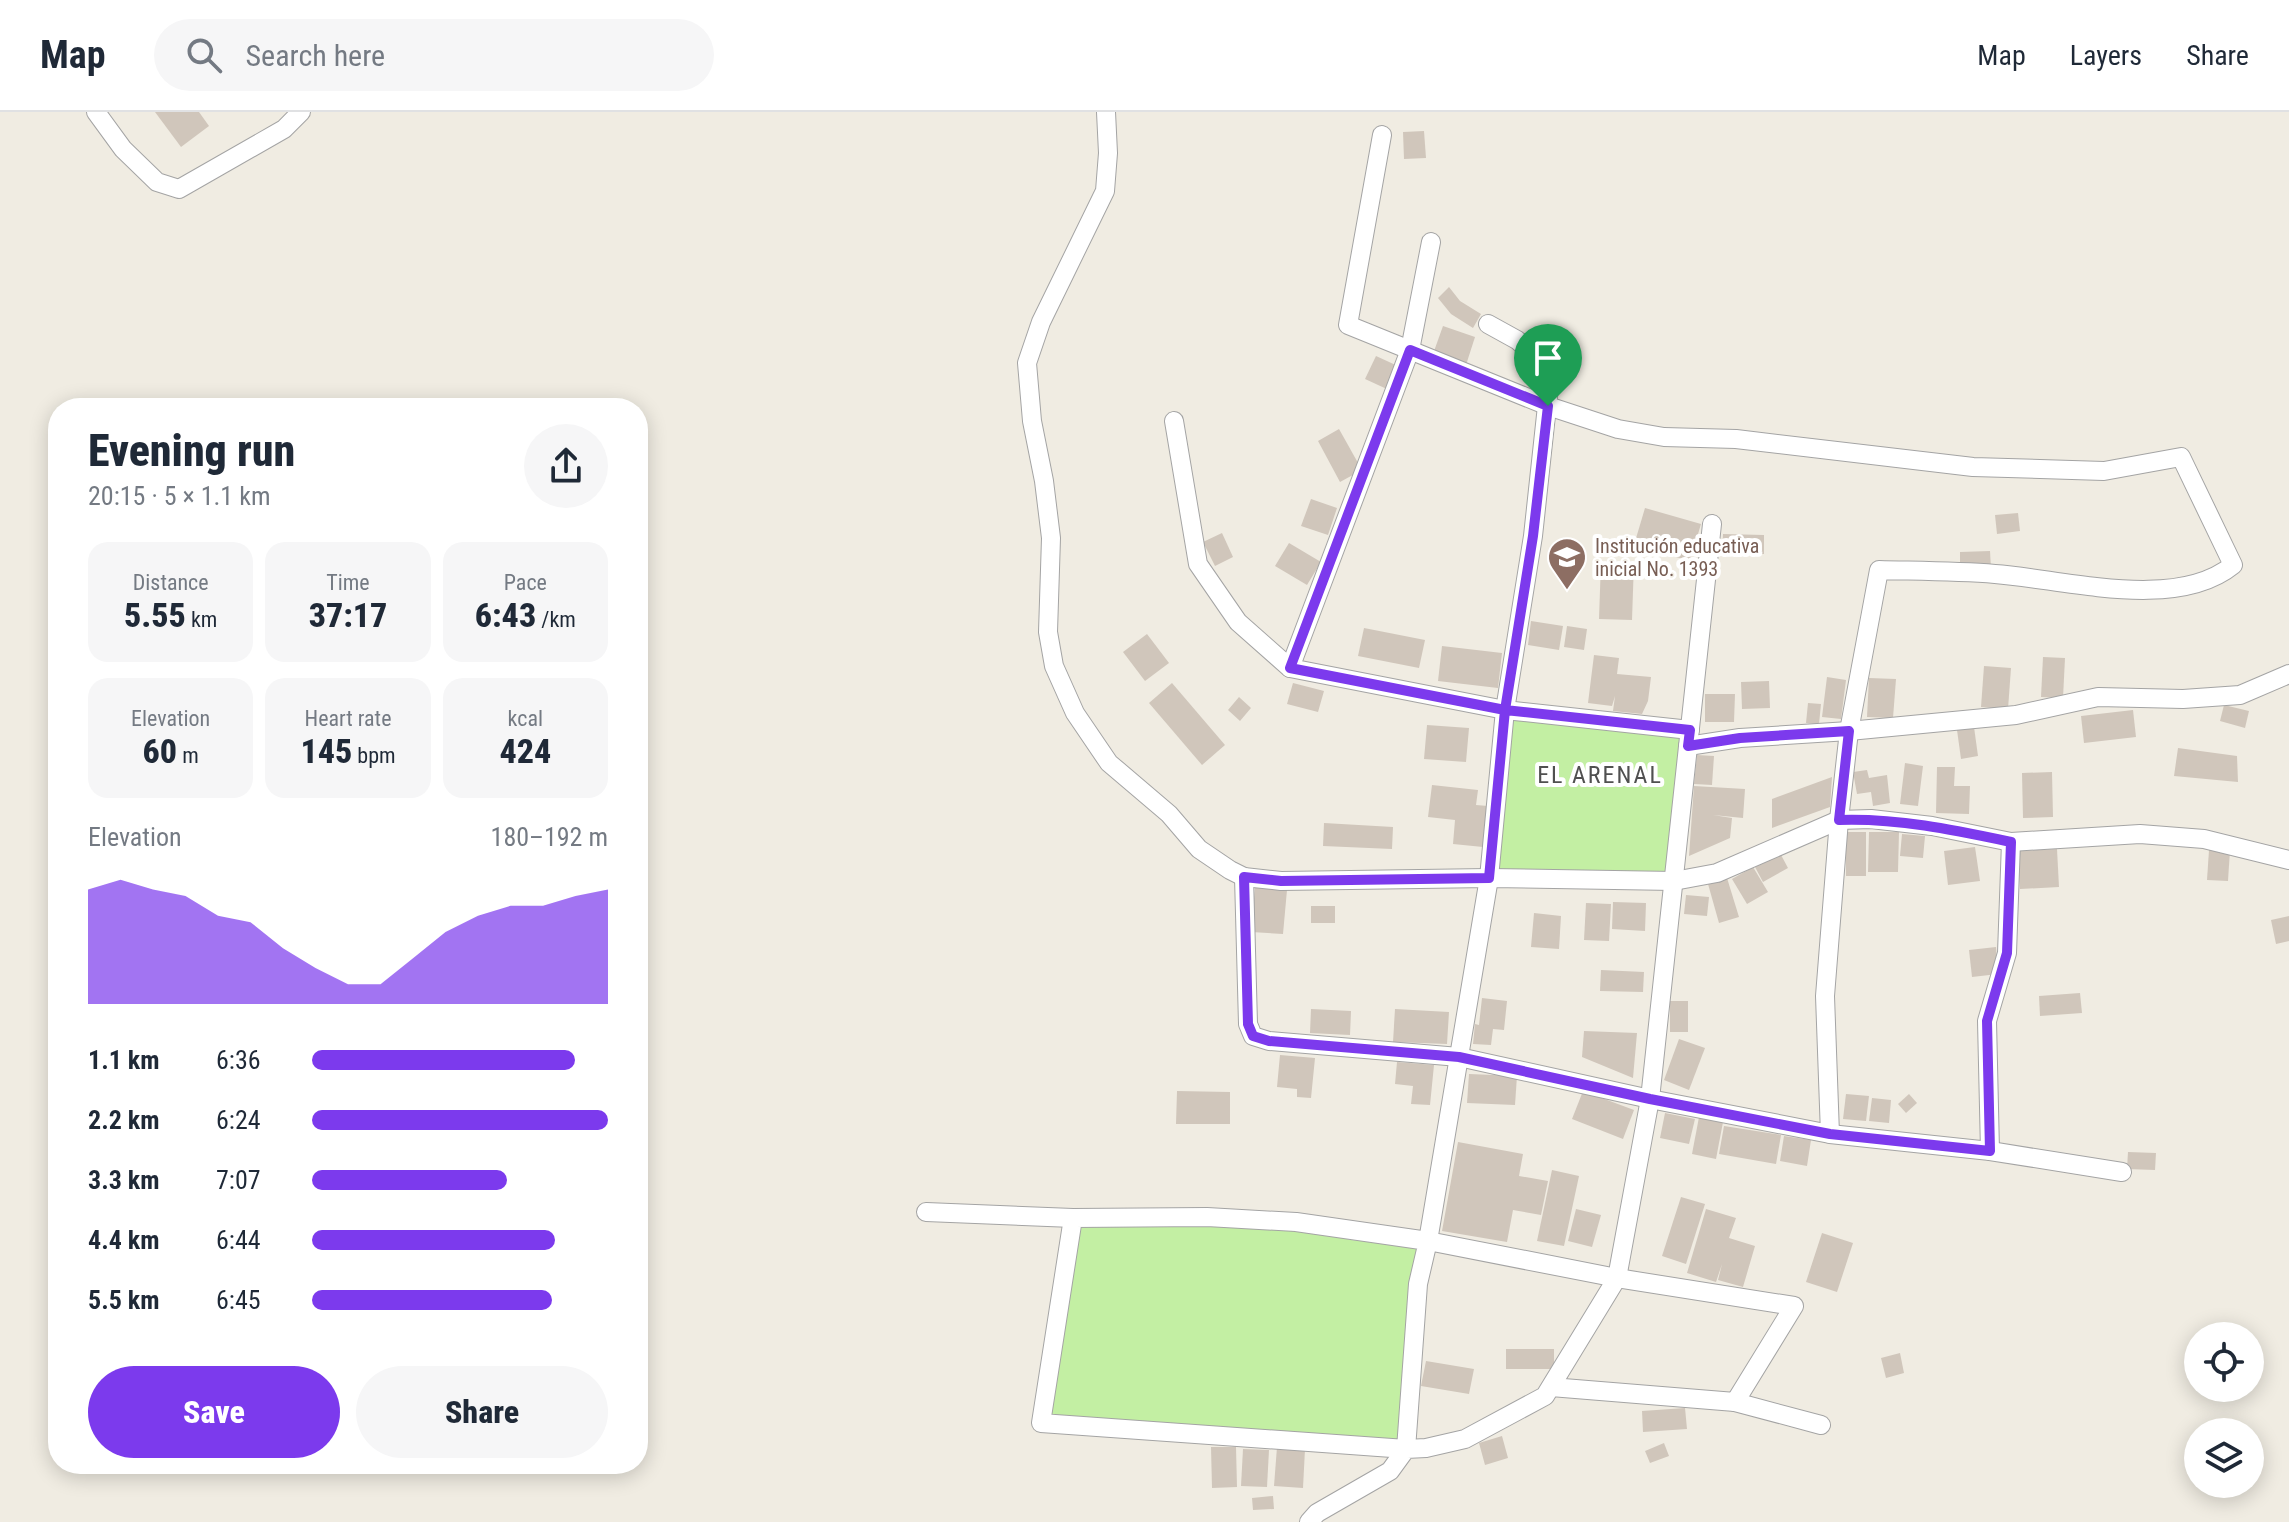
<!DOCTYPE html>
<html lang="en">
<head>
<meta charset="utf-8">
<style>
	:root { --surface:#fff; --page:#f6f6f7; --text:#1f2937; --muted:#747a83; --line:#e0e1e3; --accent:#7c3aed }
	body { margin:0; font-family:"Roboto Condensed",sans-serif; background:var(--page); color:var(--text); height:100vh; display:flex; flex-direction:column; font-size:30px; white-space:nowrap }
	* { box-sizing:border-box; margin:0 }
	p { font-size:26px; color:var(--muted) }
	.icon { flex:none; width:44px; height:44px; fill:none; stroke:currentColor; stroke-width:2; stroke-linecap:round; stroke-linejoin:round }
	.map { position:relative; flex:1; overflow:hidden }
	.panel { position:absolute; left:48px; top:286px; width:600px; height:1076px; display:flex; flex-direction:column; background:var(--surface); border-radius:32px; box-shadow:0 4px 20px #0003 }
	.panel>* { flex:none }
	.buttons { position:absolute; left:2184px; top:1210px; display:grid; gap:16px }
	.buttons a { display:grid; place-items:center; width:80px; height:80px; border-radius:50%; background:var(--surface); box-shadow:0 4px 20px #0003; font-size:40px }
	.pin { position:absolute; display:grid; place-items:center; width:68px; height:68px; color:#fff; margin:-82px -34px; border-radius:50% 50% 50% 0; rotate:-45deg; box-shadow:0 0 8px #0007 }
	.pin .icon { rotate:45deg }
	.round { display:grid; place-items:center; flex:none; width:84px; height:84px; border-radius:42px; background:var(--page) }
	.overview { display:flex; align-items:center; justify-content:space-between; height:136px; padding:0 40px }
	h1 { font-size:44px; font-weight:800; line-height:60px }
	.stats { display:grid; grid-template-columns:repeat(3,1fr); gap:12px; height:136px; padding:8px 40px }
	.stats div { display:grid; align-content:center; border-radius:20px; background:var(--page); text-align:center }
	.stats b { font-size:34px; font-weight:800 }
	.stats small { font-size:22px; font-weight:400 }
	.stats p { font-size:22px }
	.chart { height:224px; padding:16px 40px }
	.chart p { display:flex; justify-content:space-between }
	.chart svg { width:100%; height:144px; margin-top:8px; fill:var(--accent); opacity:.7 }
	.button { display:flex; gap:16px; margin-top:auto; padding:16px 40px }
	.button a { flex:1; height:92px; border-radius:48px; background:var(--accent); color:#fff; font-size:32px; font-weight:800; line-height:92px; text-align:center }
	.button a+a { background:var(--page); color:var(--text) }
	ul { padding:0 40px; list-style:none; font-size:26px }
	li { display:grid; grid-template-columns:128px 96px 1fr; align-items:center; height:60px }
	li i { height:20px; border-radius:10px; background:var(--accent) }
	header { display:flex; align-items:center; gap:48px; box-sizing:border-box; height:112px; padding:0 40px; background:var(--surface); border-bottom:2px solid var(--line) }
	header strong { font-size:38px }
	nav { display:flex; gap:44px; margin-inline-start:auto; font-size:28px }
	.search { width:560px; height:72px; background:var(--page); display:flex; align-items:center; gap:20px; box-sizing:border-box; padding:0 28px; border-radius:44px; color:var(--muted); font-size:30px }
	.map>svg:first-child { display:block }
	.grass { fill:#c3efa3 }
	.building { fill:#d0c6bb }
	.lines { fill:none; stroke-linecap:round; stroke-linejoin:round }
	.minor-casing { stroke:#a4a4a4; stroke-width:20 }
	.minor { stroke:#fff; stroke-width:18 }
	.route-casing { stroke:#fff; stroke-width:16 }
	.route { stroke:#7c3aed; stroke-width:10 }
	.labels { text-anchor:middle; stroke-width:8; stroke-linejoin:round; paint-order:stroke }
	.education-label { font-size:20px; fill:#785e54; stroke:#fff; text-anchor:start }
	.quarter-label { font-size:24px; letter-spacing:2px; fill:#505050; stroke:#fff }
</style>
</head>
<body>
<header>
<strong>Map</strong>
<div class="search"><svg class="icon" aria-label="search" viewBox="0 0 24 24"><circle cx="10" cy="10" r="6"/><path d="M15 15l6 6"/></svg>Search here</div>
<nav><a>Map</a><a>Layers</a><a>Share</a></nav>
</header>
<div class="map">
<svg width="2289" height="1410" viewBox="0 0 2289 1410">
	<rect width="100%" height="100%" fill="#f0ece2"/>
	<g class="grass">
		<polygon points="1511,602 1685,623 1671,767 1493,763"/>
		<polygon points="1080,1111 1301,1116 1351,1128 1422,1134 1401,1331 1050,1306"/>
	</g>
	<g class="building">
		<polygon points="155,0 199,0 209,14 181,35"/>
		<polygon points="1424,19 1426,46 1404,47 1403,20"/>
		<polygon points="1449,175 1460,189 1481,202 1473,216 1451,202 1438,186"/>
		<polygon points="1443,214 1475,225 1466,253 1433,242"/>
		<polygon points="1376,244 1400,255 1389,278 1365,267"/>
		<polygon points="1339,317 1362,358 1340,370 1318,329"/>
		<polygon points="1311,387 1337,396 1328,423 1301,414"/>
		<polygon points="1645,396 1701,412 1690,449 1634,433"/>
		<polygon points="2018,401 2020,419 1997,422 1995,403"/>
		<polygon points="1222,421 1233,445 1215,454 1203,430"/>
		<polygon points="1723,422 1764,423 1764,442 1722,442"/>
		<polygon points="1289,431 1321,450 1307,473 1275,454"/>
		<polygon points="1990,439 1991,457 1960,458 1960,440"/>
		<polygon points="1601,449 1634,450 1632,508 1599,507"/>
		<polygon points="1531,509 1563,514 1559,538 1528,533"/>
		<polygon points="1567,514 1587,517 1584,538 1564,535"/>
		<polygon points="1364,516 1425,528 1419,556 1358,544"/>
		<polygon points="1147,522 1169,551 1145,569 1123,540"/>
		<polygon points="1442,534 1502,541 1498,576 1438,569"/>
		<polygon points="1594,543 1619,546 1617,562 1651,565 1648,589 1642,602 1613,599 1615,584 1612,594 1588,591"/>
		<polygon points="2043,545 2065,546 2063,586 2041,585"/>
		<polygon points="1984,554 2011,556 2008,597 1981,595"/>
		<polygon points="1827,565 1846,568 1841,607 1822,605"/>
		<polygon points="1869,566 1896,567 1893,606 1867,605"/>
		<polygon points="1769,569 1770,596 1742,597 1741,570"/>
		<polygon points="1172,571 1225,633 1202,653 1149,591"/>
		<polygon points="1293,571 1324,579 1318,600 1287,592"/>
		<polygon points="1705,582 1735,582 1734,610 1705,610"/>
		<polygon points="1239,585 1251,596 1240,609 1228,598"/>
		<polygon points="1808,591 1821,592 1819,612 1806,611"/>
		<polygon points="2224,593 2249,599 2245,616 2220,609"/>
		<polygon points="2133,598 2136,625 2084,631 2081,604"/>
		<polygon points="1427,613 1469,616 1466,650 1424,647"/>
		<polygon points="1974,615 1978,644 1961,647 1957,618"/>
		<polygon points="2178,636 2237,644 2238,670 2174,664"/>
		<polygon points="1697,643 1714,644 1712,673 1694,672"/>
		<polygon points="1905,651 1923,654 1918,694 1900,692"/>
		<polygon points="1937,655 1955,655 1954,674 1970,674 1969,702 1936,701"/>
		<polygon points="1867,658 1869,666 1887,663 1890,691 1873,694 1871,680 1857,682 1853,660"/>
		<polygon points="2052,660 2053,705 2023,706 2022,661"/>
		<polygon points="1832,665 1830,695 1772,716 1772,687"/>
		<polygon points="1432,673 1478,678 1476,693 1488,694 1483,735 1453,732 1455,708 1428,705"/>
		<polygon points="1694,674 1745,677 1743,706 1713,703 1732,706 1730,726 1689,744"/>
		<polygon points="1324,711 1393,715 1392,737 1323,734"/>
		<rect x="1846" y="720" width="20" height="44"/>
		<polygon points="1869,720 1899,720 1898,760 1868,760"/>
		<polygon points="1902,722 1925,724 1923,746 1900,744"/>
		<polygon points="1975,735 1980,769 1948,773 1944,739"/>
		<polygon points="2057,737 2059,775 2020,777 2018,739"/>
		<polygon points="2209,738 2230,738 2228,769 2207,768"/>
		<polygon points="1780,741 1788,756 1763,770 1755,755"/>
		<polygon points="1753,755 1768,780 1747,792 1732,767"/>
		<polygon points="1727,766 1739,805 1719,811 1708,772"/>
		<polygon points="1255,775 1287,778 1283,822 1251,820"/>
		<polygon points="1686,783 1709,785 1707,804 1684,802"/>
		<polygon points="1613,790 1646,791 1645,819 1612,817"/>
		<polygon points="1586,791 1611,792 1609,829 1584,828"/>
		<rect x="1311" y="794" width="24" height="17"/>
		<polygon points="1534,801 1561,804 1559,837 1531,835"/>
		<polygon points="2289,804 2289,829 2276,832 2271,808"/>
		<polygon points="1996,835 1998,862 1972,865 1969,838"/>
		<polygon points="1601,858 1644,860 1643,880 1600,879"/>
		<polygon points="2080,881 2082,901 2040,904 2039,884"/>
		<polygon points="1482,886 1507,889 1504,918 1493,917 1491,933 1473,932 1475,912 1479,913"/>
		<rect x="1670" y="889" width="18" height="31"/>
		<polygon points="1311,897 1351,899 1350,923 1310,921"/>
		<polygon points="1395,897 1449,900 1447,932 1393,930"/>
		<polygon points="1584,919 1637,921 1633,966 1582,945"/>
		<polygon points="1679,927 1705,936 1689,978 1664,968"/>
		<polygon points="1280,943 1315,946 1311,986 1297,985 1297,977 1277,975"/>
		<polygon points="1397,950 1434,953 1430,993 1411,992 1413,974 1395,972"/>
		<polygon points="1469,962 1517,964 1515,993 1467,991"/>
		<polygon points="1177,979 1230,980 1230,1012 1176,1012"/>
		<polygon points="1583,979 1634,998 1623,1027 1572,1007"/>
		<polygon points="1846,982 1869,984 1866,1009 1843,1007"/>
		<polygon points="1909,982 1917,991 1906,1001 1898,992"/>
		<polygon points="1872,986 1891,988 1889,1011 1869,1009"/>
		<polygon points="1665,1001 1695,1007 1689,1032 1660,1026"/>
		<polygon points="1699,1005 1723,1010 1716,1047 1692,1042"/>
		<polygon points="1724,1014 1781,1023 1776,1052 1719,1042"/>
		<polygon points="1784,1024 1811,1028 1807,1054 1780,1049"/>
		<polygon points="1458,1030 1523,1042 1519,1064 1548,1069 1541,1103 1513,1098 1507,1130 1442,1119"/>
		<polygon points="2128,1040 2156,1041 2155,1058 2127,1057"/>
		<polygon points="1552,1058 1579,1064 1564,1134 1537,1129"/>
		<polygon points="1681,1085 1705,1092 1686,1152 1662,1144"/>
		<polygon points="1576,1097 1601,1103 1592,1135 1568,1129"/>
		<polygon points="1706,1097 1736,1106 1729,1126 1755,1134 1743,1175 1718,1168 1722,1152 1716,1170 1687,1161"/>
		<polygon points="1822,1121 1853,1131 1837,1180 1806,1170"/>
		<rect x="1506" y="1237" width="48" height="20"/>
		<polygon points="1900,1241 1904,1261 1886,1266 1881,1246"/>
		<polygon points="1426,1249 1474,1257 1469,1282 1421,1274"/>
		<polygon points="1685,1296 1687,1317 1643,1320 1642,1299"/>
		<polygon points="1502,1324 1508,1346 1485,1353 1479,1331"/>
		<polygon points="1664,1331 1669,1344 1650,1351 1645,1339"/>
		<polygon points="1211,1335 1236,1335 1237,1375 1212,1376"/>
		<polygon points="1277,1335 1305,1337 1303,1376 1274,1374"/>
		<polygon points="1243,1337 1269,1338 1267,1375 1241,1374"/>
		<polygon points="1273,1384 1274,1397 1253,1398 1252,1386"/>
	</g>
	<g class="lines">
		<g class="minor-casing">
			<g id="minor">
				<polyline points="96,0 123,37 157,70 179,77 284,17 301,0"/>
				<polyline points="1106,0 1108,41 1105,79 1041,210 1027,251 1032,309 1044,369 1051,426 1048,520 1054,554 1075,601 1109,651 1169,702 1199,737 1230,758 1244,765 1281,769 1489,766 1674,769 1717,761 1839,708 1871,707 1932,714 2011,730 2140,722 2204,727 2289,748"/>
				<path d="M1382,23L1348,213L1548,294L1618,317L1664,325L1736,327L1973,355L2104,359L2181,345L2233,453C2175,500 2064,467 1995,462C1957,459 1918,459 1879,458L1849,619L1839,708L1825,884L1830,1022"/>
				<polyline points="1488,212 1517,228 1538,246 1550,266 1533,424 1505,598 1489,766 1428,1129 1418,1172 1406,1337 1041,1311 1073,1106 1207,1105 1296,1110 1428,1129 1617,1166 1794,1194 1735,1290"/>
				<polyline points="1174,309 1198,452 1238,510 1290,556 1505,598 1690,618"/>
				<polyline points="1290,556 1410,238 1431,130"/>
				<polyline points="1688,634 1740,626 1849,619 2016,603 2098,585 2183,587 2240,583 2289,562"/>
				<polyline points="1244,765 1248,912 1253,924 1269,929 1459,945 1650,987 1830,1022 1990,1039 1987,909 2007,841 2011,730"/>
				<polyline points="1990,1039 2122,1060"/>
				<polyline points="926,1100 1073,1106"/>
				<polyline points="1551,1275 1735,1290 1821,1313"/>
				<polyline points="1309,1410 1317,1401 1390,1359 1406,1337 1426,1336 1465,1327 1545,1284 1617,1166 1650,987 1712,412"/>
			</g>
		</g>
		<use href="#minor" class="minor"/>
	</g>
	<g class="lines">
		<g class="route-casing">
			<path id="route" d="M1548,294L1533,424L1505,598L1489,766L1281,769L1244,765L1248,912L1253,924L1269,929L1459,945L1650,987L1830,1022L1990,1039L1987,909L2007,841L2011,730C1954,718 1898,706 1839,708L1849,619L1740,626L1688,634L1690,618L1505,598L1290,556L1410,238L1548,294"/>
		</g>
		<use href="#route" class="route"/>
	</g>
	<defs>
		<g id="school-pin" transform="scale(2)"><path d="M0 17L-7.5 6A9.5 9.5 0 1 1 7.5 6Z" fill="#8d6e63" stroke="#fff"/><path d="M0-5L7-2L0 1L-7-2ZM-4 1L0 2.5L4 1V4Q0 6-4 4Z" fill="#fff"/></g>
	</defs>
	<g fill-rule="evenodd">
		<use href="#school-pin" x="1567" y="445"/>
	</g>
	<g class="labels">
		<g class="education-label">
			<text x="1595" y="441">Institución educativa<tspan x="1595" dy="23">inicial No. 1393</tspan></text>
		</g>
		<g class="quarter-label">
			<text x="1600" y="671">EL ARENAL</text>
		</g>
	</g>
</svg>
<div class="buttons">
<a><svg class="icon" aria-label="locate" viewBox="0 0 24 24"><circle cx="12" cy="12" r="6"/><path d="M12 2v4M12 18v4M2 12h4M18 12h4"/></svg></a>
<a><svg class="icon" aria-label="layers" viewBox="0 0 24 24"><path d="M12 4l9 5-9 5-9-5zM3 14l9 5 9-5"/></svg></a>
</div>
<div class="pin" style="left:1548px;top:294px;background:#1e9e55"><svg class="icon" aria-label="arrive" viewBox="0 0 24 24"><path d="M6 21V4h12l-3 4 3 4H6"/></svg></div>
<section class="panel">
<div class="overview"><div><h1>Evening run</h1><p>20:15 · 5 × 1.1 km</p></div><a class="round"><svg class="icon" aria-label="share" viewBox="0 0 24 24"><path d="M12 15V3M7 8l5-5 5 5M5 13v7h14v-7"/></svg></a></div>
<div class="stats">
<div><p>Distance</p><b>5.55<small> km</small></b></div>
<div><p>Time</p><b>37:17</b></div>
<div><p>Pace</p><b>6:43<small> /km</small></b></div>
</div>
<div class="stats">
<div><p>Elevation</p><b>60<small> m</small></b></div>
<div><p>Heart rate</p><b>145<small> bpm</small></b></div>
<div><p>kcal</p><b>424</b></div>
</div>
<div class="chart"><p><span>Elevation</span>180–192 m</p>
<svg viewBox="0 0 160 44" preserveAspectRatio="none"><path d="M0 44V9L10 6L20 9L30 11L40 17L50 19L60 27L70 33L80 38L90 38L100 30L110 22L120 17L130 14L140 14L150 11L160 9V44z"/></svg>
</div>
<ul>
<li><b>1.1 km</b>6:36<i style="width:89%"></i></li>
<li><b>2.2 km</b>6:24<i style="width:100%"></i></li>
<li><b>3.3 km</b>7:07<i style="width:66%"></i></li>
<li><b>4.4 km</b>6:44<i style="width:82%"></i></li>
<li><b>5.5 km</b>6:45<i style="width:81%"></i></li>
</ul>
<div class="button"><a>Save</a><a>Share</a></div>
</section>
</div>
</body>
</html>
